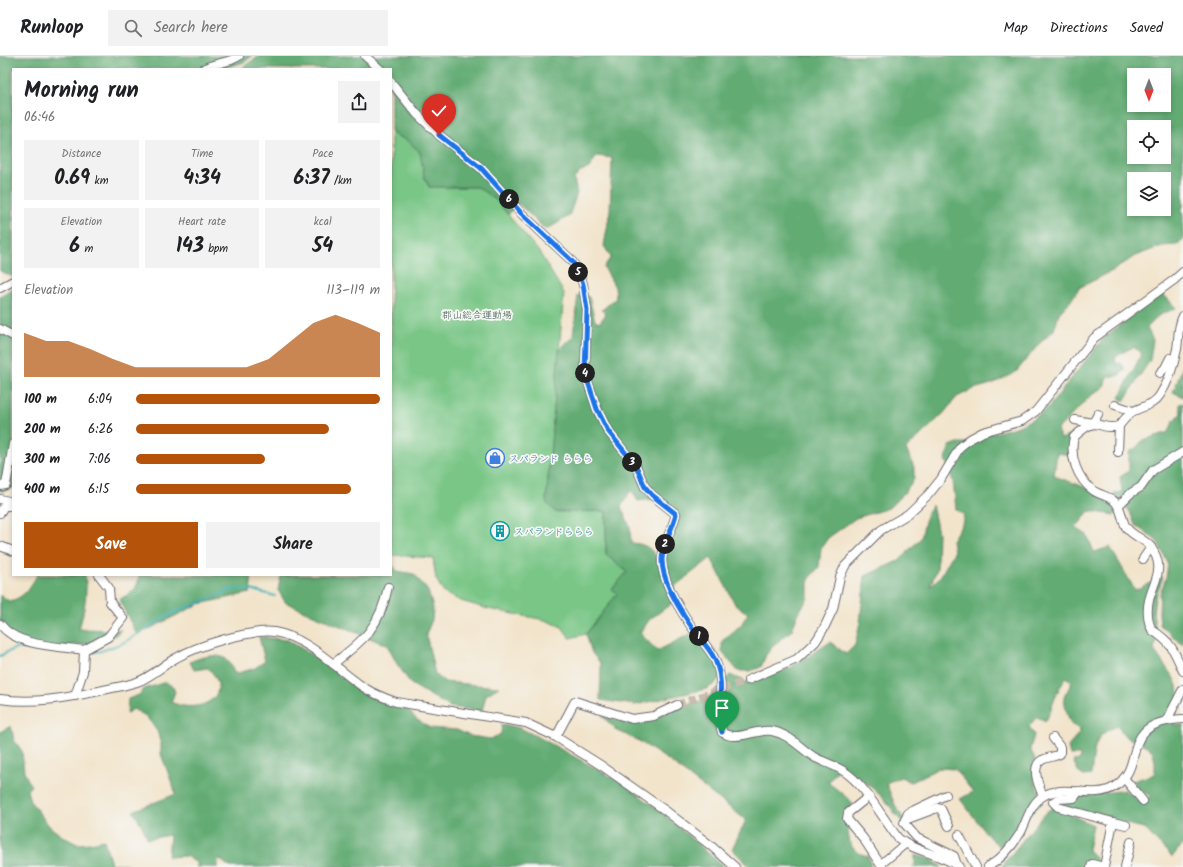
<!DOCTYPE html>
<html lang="en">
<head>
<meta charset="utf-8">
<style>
	:root { --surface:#fff; --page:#f2f2f2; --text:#202124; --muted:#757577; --line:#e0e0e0; --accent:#b45309 }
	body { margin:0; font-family:Kalam,"Klee One",sans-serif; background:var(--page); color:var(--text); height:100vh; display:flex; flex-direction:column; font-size:15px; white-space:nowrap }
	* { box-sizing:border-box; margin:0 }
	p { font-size:13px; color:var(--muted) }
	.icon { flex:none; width:22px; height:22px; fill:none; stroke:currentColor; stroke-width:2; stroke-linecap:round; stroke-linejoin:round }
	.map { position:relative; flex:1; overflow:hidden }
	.details { position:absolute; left:12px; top:12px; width:380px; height:508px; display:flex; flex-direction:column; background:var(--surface); border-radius:0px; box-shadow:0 2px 6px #0003 }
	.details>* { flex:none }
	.needle { width:26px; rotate:180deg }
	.tools { position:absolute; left:1127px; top:12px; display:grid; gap:8px }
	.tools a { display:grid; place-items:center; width:44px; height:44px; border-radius:0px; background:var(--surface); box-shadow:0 2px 6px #0003; font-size:20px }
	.pin { position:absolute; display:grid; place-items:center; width:34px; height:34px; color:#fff; margin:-41px -17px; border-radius:50% 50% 50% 0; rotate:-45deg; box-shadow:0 0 4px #0007 }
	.pin .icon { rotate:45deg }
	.km { position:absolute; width:20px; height:20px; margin:-10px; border-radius:50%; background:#222; color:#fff; font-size:11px; line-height:20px; text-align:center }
	.round { display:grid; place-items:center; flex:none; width:42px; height:42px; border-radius:0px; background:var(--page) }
	.head { display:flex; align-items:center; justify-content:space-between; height:68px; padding:0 12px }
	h1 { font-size:22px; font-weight:700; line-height:30px }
	.metrics { display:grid; grid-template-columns:repeat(3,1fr); gap:6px; height:68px; padding:4px 12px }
	.metrics div { display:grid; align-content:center; border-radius:0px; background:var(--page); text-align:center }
	.metrics b { font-size:20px; font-weight:700 }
	.metrics small { font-size:11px; font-weight:400 }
	.metrics p { font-size:11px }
	.chart { height:112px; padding:8px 12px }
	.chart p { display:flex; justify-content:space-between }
	.chart svg { width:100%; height:72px; margin-top:4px; fill:var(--accent); opacity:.7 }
	.button { display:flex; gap:8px; margin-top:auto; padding:8px 12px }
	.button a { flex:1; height:46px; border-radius:0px; background:var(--accent); color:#fff; font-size:16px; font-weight:700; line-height:46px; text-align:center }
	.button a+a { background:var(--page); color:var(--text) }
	ul { padding:0 12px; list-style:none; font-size:13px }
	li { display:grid; grid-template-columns:64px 48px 1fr; align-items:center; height:30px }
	li i { height:10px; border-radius:5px; background:var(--accent) }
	header { display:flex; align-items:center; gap:24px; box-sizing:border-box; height:56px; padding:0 20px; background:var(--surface); border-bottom:1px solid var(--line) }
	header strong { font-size:19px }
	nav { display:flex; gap:22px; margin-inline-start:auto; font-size:14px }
	.search { width:280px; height:36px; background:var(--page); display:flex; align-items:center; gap:10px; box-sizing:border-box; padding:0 14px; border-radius:0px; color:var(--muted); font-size:15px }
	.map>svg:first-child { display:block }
	.green { fill:#79c686; stroke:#4e7460 }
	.forest { fill:#62ab73; stroke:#426657; fill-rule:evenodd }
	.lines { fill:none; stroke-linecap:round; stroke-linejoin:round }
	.stream { stroke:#42b2b9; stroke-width:2 }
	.minor-tunnel { stroke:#c8bdae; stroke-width:8; stroke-dasharray:8 4; stroke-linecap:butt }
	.minor-casing { stroke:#6b666d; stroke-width:10 }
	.minor { stroke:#fff; stroke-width:8 }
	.route-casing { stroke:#fff; stroke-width:8 }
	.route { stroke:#1a73e8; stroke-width:5 }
	.labels { text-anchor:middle; stroke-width:3.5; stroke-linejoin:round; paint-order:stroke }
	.park-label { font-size:10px; fill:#405b55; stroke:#f6f6f2 }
	.shop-label { font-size:10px; fill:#366cbe; stroke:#f6f6f2; text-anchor:start }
	.culture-label { font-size:10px; fill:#0d838f; stroke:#f6f6f2; text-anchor:start }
</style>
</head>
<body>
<header>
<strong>Runloop</strong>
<div class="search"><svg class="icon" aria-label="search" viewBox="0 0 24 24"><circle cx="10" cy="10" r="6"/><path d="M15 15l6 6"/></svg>Search here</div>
<nav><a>Map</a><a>Directions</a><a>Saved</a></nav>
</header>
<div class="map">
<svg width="1183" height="811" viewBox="0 0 1183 811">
	<rect width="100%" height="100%" fill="#f6f6f2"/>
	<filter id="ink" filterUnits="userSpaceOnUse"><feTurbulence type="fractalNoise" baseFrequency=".025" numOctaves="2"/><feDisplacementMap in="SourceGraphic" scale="8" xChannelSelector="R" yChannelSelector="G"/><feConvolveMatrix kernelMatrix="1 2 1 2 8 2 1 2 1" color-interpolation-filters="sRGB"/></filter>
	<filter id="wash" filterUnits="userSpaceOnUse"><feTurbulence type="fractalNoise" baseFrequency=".012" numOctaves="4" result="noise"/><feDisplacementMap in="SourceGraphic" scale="16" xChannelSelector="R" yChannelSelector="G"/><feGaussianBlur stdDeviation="0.9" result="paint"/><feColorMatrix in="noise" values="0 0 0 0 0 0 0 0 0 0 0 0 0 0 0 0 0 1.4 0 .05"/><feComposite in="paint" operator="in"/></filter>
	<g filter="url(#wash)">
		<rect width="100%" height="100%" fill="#f2e4cb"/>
		<polygon class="green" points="391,75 393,78 408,85 420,96 424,120 429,131 478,131 497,145 539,196 564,237 546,446 555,456 606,455 606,499 628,516 612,533 617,538 586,578 570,582 562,571 545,564 488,553 461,545 444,537 436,523 433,502 391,499"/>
		<g class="forest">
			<polygon points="0,0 252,0 245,6 221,13 13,13 13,221 0,215"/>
			<path d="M259,0H1183V150L1181,156L1183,158V184L1177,189L1162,190L1135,200L1114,214L1079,232L1070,246L1059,257L1054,274L1039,288L1016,316L992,328L973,333L957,341L943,358L906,393L914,411V423L904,437L889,452L856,462L828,482L821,492L819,511L812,519L808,526V542L799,556L792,574L774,589L766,599L761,611L750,615H738L722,596V585L741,569L748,557L736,550L711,502L675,530L671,548L650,563L640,577L657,595L690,578L716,595L724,614L715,628L706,633L635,649L600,644L601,608L592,597L586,578L617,538L612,533L627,516L606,499V455L555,456L546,446L559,294L573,280L578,239L589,241L595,265L599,267L606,258L602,254L616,242L615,231L604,211L611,201L604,190L610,154L612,102L597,100L589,112L581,115L574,123L577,137L569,160L546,174L518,147L508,159L497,145L478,131H429L424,120L420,96L408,85L393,78L391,75V13H244L243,11ZM1134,19H1164V49H1134ZM1134,71H1164V101H1134ZM1134,123H1164V153H1134ZM631,434L638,445L653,443L680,460L665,504L657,503C651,491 645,488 631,487L630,471L621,451Z"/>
			<polygon points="13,232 13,432 0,436 0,240"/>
			<path d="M1163,238L1176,252L1158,260L1147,272L1153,284L1150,304L1124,345L1119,342L1142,297L1133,291L1115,301L1116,307L1122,308L1125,314L1118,320H1107L1104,331L1092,339L1057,374L1061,383L1072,378L1070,399L1057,397L1054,420C1077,429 1104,434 1118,457L1114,459L1089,455L1076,472L1087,479L1094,496L1110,491L1135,534L1163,521L1155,542L1153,557L1157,581L1154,594L1175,624L1179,636L1175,669H1183V788L1172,801L1144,772L1076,756L1064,748L1079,741L1125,734L1143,748L1150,740L1138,732L1133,725L1155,718V706L1153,696L1147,690L1126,681L1117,670C1091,680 1095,694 1091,719L1084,720L1079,717L1073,705L1080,704V699H1070L1068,691L1081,674L1071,668L1066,654L1064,641L1072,626L1066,621C1056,635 1053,650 1046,665L1037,661L1029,670L1034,679L1030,693L1035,703L1034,724L1043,746L1022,767L1014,787L1004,794L990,782L960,743L973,736L955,713L939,712L911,726L901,721L886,727L895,749L911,775C902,767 896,759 889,749C876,733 858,720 840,712L828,726L852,746C850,761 843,784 856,795C859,798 865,799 868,800L871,811H750L732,793L746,764L668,704L639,685L616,674L602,660L630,667L650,664L677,651L707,643L730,619L748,627L790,612L830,586L846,598L855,589L860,566L865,520L898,505L921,482L926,461L932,449L938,477L937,513L930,530L940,521L954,496L952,484L962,468L964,459L956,453L953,425L945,403L950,390L958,387H971L983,380L1019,370L1034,362L1047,353L1103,283L1139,253Z"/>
			<polygon points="1183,310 1183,341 1173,336"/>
			<polygon points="1183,347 1183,589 1160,569 1159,556 1160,537 1166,522 1168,507 1157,485 1135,469 1130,456 1114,437 1122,436 1120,421 1129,415 1129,396 1136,392 1143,384 1169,376 1173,365 1181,357 1179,348"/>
			<polygon points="391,507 397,515 414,518 428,535 433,552 432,564 426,578 435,618 445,626 499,631 486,639 482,655 450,651 411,628 397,608 387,589 311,558 285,546 278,534 281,519 391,519"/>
			<path d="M37,519H85C88,538 84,555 79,573L121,574L110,584L69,590L39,591L18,587L0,571V539L9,545C23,543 31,531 37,519Z"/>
			<path d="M139,519H252L250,537L199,548L137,579L119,544C129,538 140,531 139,519Z"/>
			<path d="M259,581L288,584L325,607L360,636L379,645L406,652L416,663L430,672L457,674L470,680L491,683L501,678L502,668L520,672L544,684L624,728L660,755L724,811H230L218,802V811H196L198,808L186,800L168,801L170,779L148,783L141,768L133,755L176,738L161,698V687L157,675L146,660L133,653L127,658L128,643L139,639L144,633L166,626L173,631L175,636L171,646C200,660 236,639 208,612L194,614L190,606C200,601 221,595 229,606C232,610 233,615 235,618L255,612L265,605Z"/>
			<polygon points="11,670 14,684 22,695 24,716 31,730 27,734 30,745 50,771 62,780 77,788 91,787 104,784 111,808 127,808 126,811 0,811 0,676"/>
			<polygon points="1053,751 1093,769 1088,794 1101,807 1098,811 1001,811 1045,757"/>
			<polygon points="915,799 932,804 942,811 912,811 915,809"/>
		</g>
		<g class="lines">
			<g class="stream">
				<polyline points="89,597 101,595 123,587 170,558 233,533 252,534 275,540"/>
				<polyline points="0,600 16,592 77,597"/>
			</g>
		</g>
	</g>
	<g filter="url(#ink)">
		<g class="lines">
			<polyline class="minor-tunnel" points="677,649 748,624"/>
			<g class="minor-casing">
				<g id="minor">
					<polyline points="365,0 380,13"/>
					<path d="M203,13C214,6 228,8 239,0"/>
					<path d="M391,26L417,58L439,79L481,112L522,158L571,204L578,214L583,228L587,254L585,317L597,353L608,375L636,410L645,431L652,439L676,458C673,473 662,488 662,504C662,528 685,562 699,581C706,590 714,598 717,609C725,630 716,654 722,676C736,687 756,672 772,675C789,678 800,692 814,701C825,707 839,710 849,719C868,734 883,763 898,782C916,797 941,797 959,811"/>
					<polyline points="0,232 13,225"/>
					<path d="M1183,260C1177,272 1179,281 1177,293C1174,308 1168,327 1160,339C1154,349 1143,350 1134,355C1127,359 1123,365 1119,370C1095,376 1101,356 1074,381C1069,400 1077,423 1094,435C1100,439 1108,440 1113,444C1122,450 1121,463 1126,471C1132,480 1143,482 1150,490C1171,517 1145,532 1148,559C1148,564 1150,570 1152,574C1171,586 1174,594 1183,615"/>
					<polyline points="0,273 13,280"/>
					<polyline points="1160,317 1165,312 1170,302"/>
					<polyline points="1115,349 1133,355"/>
					<polyline points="1075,364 1093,367 1098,358"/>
					<polyline points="1118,396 1119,370"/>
					<polyline points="0,430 6,429 13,388"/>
					<polyline points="0,443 13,446"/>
					<polyline points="1118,450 1131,437 1141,431 1153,414 1183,396"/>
					<polyline points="0,457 4,450 9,450"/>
					<polyline points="0,490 13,495"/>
					<polyline points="1143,503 1151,491"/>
					<path d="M0,568C17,591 58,590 84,594"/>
					<path d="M333,608C364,584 380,571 388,531"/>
					<polyline points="748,624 797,603 816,585 824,572 833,553 840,521 845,510 881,474 908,458 929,438 941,423 960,391 970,383 983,376 1022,365 1036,355 1094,282 1174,224 1183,216"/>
					<polyline points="75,640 83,616 84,594 108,581 123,562 110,546 109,532 99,519"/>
					<path d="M0,643C33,648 66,642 99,635C111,632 125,630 137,626C151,621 163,609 176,602C197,590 250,573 274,576C309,582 335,612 363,631C374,638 384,642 396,646L526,667L556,681L602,710L666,755L710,789L735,811"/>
					<polyline points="1167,664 1183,633"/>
					<polyline points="556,681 575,645 632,663 654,660 677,649"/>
					<polyline points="1124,722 1143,745"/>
					<polyline points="1079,735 1074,742 1058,743 1053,746 1058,751 1113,766 1104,811"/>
					<polyline points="946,739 908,757 904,767 917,782 954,800 957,809"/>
					<path d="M1043,740C1039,731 1030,711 1042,704C1048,701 1054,701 1060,698V691L1053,682"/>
					<polyline points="868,741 848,757 847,763 863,782 882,811"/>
					<polyline points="905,764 937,752 941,753 949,770"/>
					<polyline points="1113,766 1126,769"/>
					<polyline points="959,779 976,811"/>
					<polyline points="881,808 905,788"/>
					<path d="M988,811C1001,803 1013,789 1021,776C1027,764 1031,747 1043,740C1064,727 1094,744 1114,731C1149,709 1115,667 1183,663"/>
					<polyline points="1091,811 1092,808 1104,811"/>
					<polyline points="1125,811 1131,786"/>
				</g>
			</g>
			<use href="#minor" class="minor"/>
		</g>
	</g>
	<g class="lines" filter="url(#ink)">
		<g class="route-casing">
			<path id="route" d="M439,79L481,112L522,158L571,204L578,214L583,228L587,254L585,317L597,353L608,375L636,410L645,431L652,439L676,458C673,473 662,488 662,504C662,528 685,562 699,581C706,590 714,598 717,609C725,630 716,654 722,676"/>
		</g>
		<use href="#route" class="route"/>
	</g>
	<defs>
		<g id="shop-ring" transform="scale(1)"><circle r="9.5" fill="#f6f6f2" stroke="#3f7fe0" stroke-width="1.5"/><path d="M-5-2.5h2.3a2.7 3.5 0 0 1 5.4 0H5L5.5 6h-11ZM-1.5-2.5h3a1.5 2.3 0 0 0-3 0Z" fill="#3f7fe0"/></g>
		<g id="building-ring" transform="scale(1)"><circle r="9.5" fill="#f6f6f2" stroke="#0f9aa8" stroke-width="1.5"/><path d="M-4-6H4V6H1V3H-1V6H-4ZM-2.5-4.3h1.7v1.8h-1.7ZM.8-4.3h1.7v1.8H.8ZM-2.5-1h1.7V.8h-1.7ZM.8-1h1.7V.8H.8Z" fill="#0f9aa8"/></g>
	</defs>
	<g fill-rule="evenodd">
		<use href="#shop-ring" x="495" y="402"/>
		<use href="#building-ring" x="500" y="475"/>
	</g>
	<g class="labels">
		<g class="park-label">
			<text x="477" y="262">郡山総合運動場</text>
		</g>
		<g class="shop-label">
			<text x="509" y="406">スパランド ららら</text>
		</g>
		<g class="culture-label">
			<text x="514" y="479">スパランドららら</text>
		</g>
	</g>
</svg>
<div class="tools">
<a><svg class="needle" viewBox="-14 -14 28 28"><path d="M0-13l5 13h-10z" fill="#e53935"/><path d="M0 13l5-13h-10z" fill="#757577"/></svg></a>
<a><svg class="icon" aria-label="locate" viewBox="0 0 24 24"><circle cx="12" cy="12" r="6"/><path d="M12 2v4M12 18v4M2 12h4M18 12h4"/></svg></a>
<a><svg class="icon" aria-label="layers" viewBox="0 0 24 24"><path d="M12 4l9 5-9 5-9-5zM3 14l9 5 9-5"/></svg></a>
</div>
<div class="pin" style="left:722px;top:676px;background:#1e9e55"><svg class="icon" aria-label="arrive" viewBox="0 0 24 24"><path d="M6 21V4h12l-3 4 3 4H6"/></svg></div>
<div class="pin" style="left:439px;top:79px;background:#d93025"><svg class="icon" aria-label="check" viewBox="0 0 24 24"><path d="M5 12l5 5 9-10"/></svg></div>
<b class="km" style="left:699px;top:580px">1</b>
<b class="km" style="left:665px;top:488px">2</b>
<b class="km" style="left:632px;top:406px">3</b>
<b class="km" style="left:585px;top:317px">4</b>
<b class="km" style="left:578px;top:216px">5</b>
<b class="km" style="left:509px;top:143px">6</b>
<section class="details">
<div class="head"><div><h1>Morning run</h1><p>06:46</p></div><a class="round"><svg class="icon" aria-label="share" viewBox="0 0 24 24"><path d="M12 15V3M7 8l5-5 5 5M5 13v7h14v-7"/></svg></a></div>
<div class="metrics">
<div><p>Distance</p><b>0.69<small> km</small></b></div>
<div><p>Time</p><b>4:34</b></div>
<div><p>Pace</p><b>6:37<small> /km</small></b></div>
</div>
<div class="metrics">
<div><p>Elevation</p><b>6<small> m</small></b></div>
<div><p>Heart rate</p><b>143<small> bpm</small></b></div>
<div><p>kcal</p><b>54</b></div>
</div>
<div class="chart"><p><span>Elevation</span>113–119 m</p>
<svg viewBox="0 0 160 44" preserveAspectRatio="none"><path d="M0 44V17L10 22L20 22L30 27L40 33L50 38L60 38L70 38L80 38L90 38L100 38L110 33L120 22L130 11L140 6L150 11L160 17V44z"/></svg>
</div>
<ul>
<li><b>100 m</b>6:04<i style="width:100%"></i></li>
<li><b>200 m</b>6:26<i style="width:79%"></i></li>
<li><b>300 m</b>7:06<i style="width:53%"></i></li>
<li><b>400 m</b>6:15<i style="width:88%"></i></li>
</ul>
<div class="button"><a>Save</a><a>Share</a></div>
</section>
</div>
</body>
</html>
